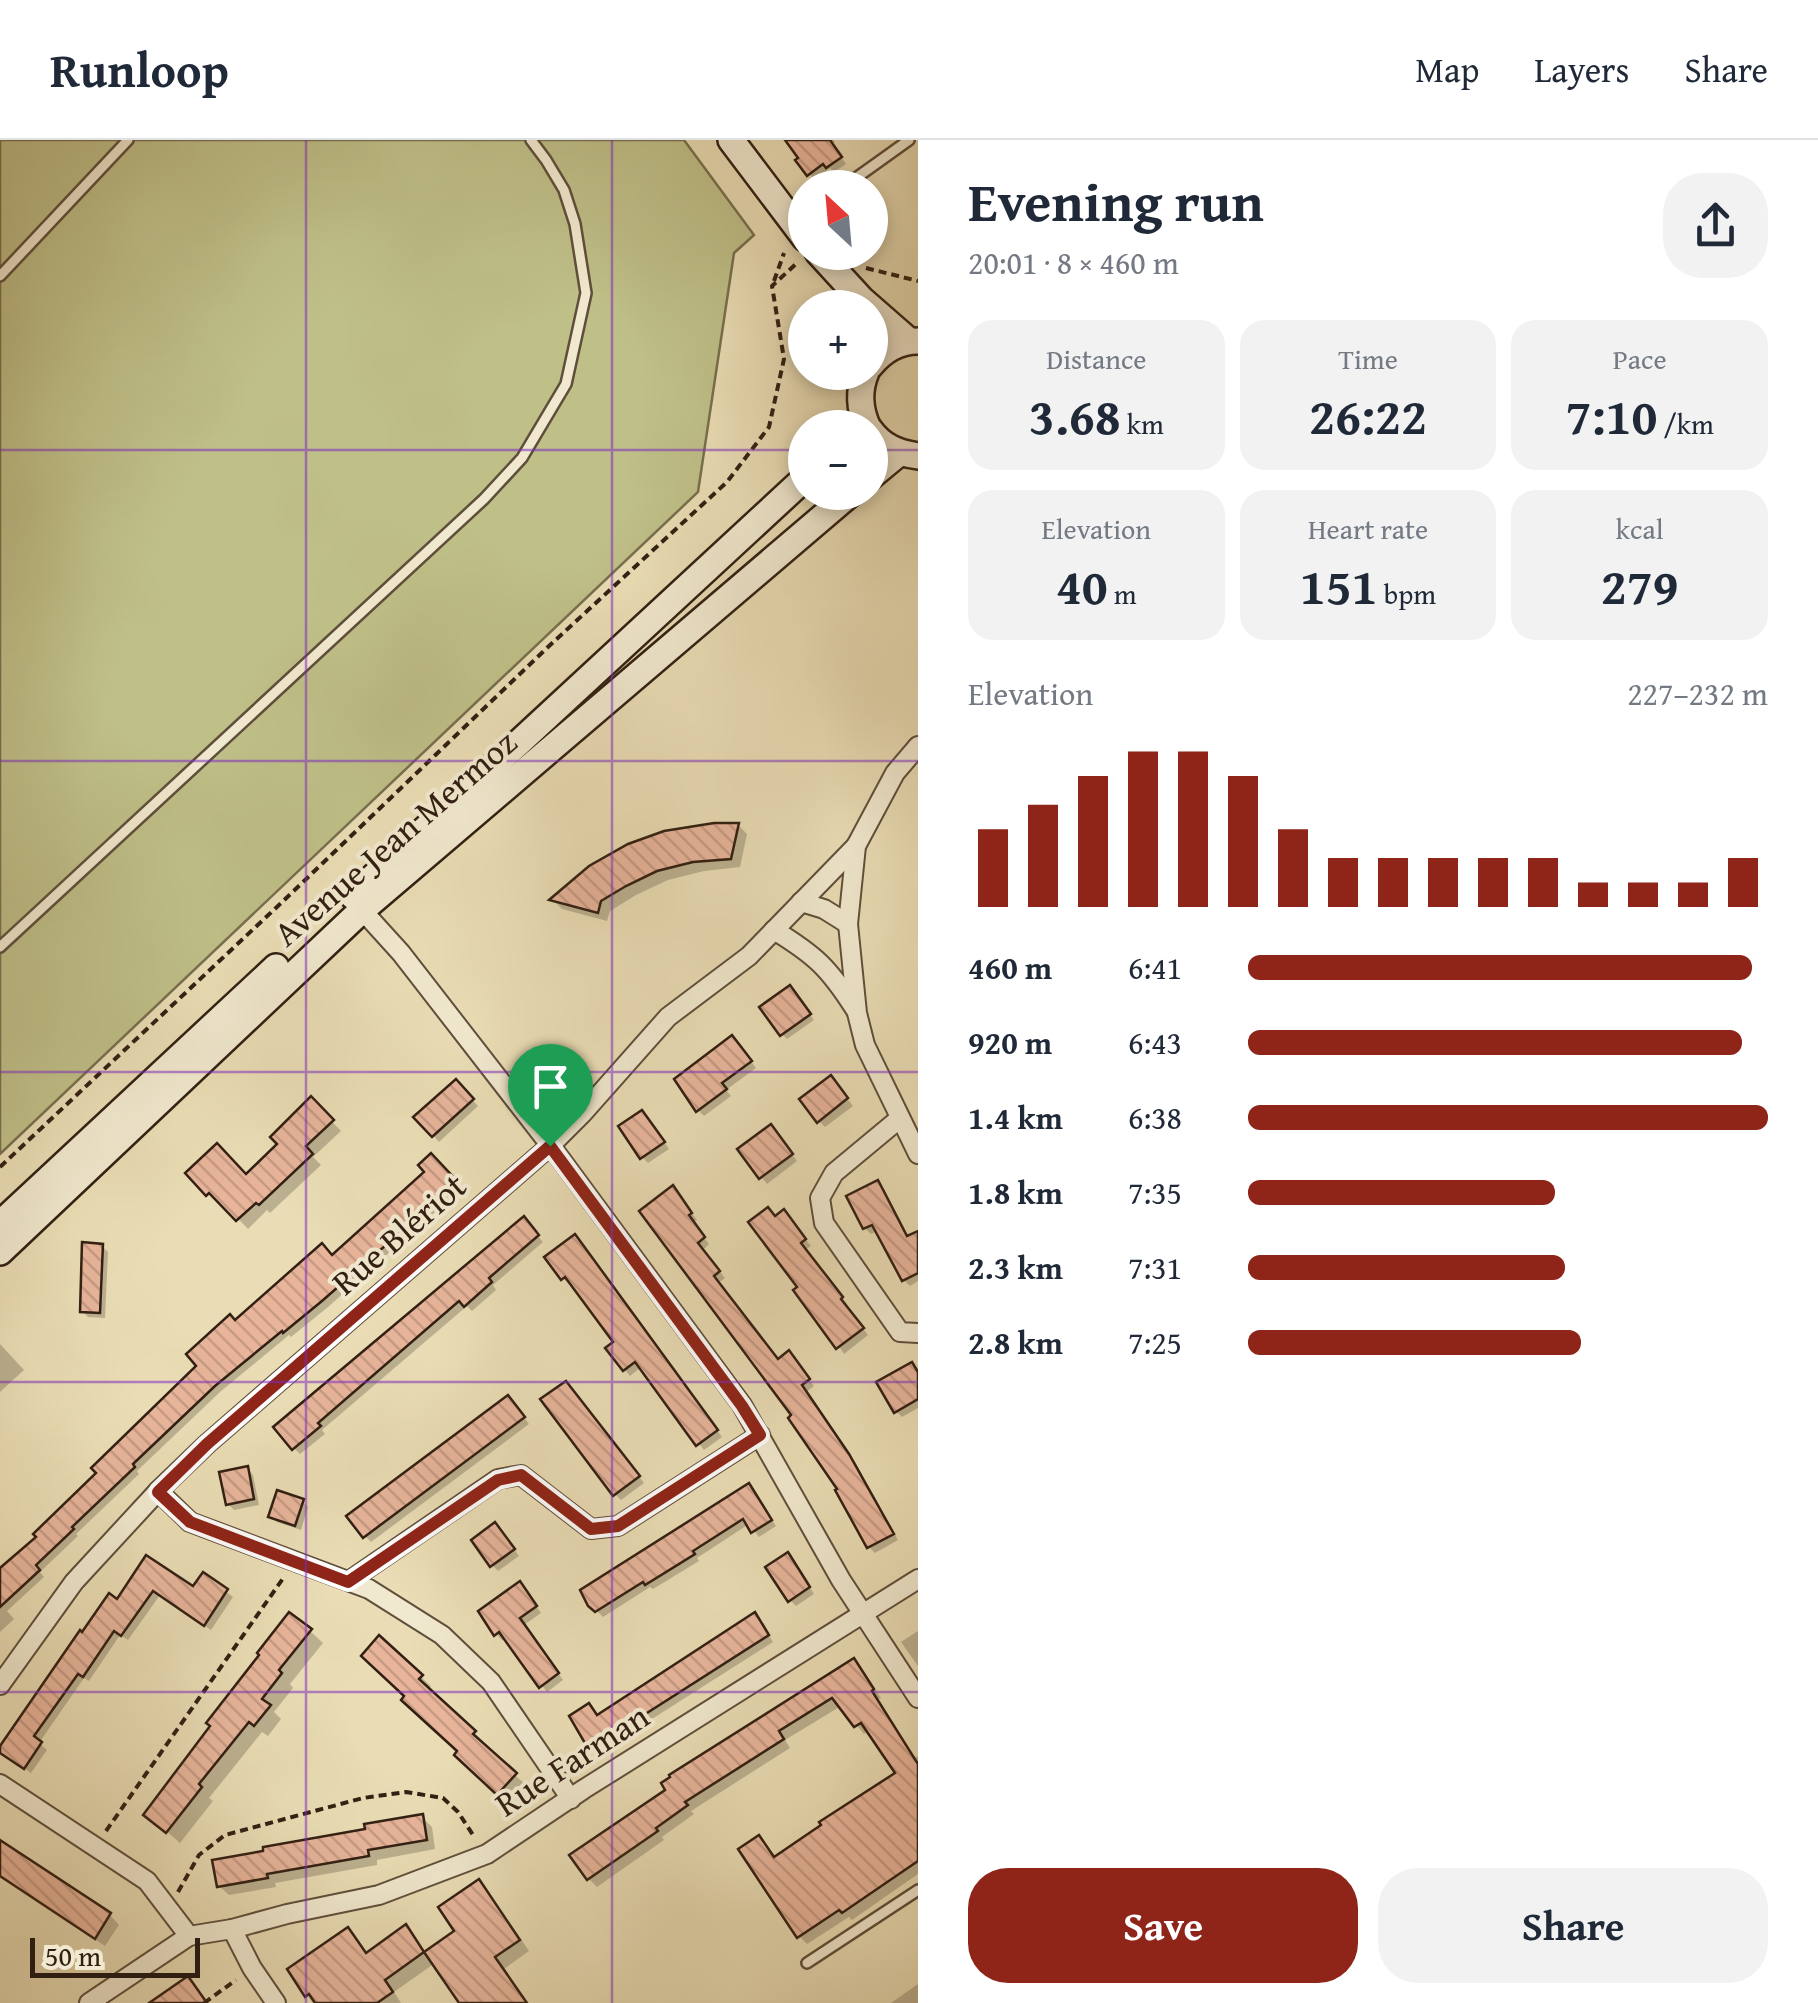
<!DOCTYPE html>
<html lang="en">
<head>
<meta charset="utf-8">
<style>
	:root { --surface:#fff; --page:#f2f2f3; --text:#1f2937; --muted:#747a83; --line:#e0e1e3; --accent:#8f2418 }
	body { margin:0; font-family:"Gentium Book Plus",serif; background:var(--page); color:var(--text); height:100vh; display:flex; flex-direction:column; font-size:38px; white-space:nowrap }
	* { box-sizing:border-box; margin:0 }
	p { font-size:32px; color:var(--muted) }
	.icon { flex:none; width:55px; height:55px; fill:none; stroke:currentColor; stroke-width:2; stroke-linecap:round; stroke-linejoin:round }
	.map { position:relative; flex:1; overflow:hidden }
	.details { display:flex; flex-direction:column; background:var(--surface); width:900px }
	.details>* { flex:none }
	.needle { width:65px; rotate:334deg }
	.controls { position:absolute; left:788px; top:30px; display:grid; gap:20px }
	.controls a { display:grid; place-items:center; width:100px; height:100px; border-radius:50%; background:var(--surface); box-shadow:0 5px 15px #0003; font-size:50px }
	.scale { position:absolute; left:30px; bottom:25px; width:170px; box-sizing:border-box; padding-left:10px; border:5px solid #311f12; border-top:0; font-size:28px; line-height:35px; white-space:nowrap; color:#311f12; -webkit-text-stroke:8px #f1e9cf; paint-order:stroke }
	.pin { position:absolute; display:grid; place-items:center; width:85px; height:85px; color:#fff; margin:-102px -42px; border-radius:50% 50% 50% 0; rotate:-45deg; box-shadow:0 0 10px #0007 }
	.pin .icon { rotate:45deg }
	.round { display:grid; place-items:center; flex:none; width:105px; height:105px; border-radius:40px; background:var(--page) }
	.head { display:flex; align-items:center; justify-content:space-between; height:170px; padding:0 50px }
	h1 { font-size:55px; font-weight:600; line-height:75px }
	.metrics { display:grid; grid-template-columns:repeat(3,1fr); gap:15px; height:170px; padding:10px 50px }
	.metrics div { display:grid; align-content:center; border-radius:25px; background:var(--page); text-align:center }
	.metrics b { font-size:50px; font-weight:600 }
	.metrics small { font-size:28px; font-weight:400 }
	.metrics p { font-size:28px }
	.chart { height:280px; padding:20px 50px }
	.chart p { display:flex; justify-content:space-between }
	.chart svg { width:100%; height:180px; margin-top:10px; stroke:var(--accent); stroke-width:6 }
	.action { display:flex; gap:20px; margin-top:auto; padding:20px 50px }
	.action a { flex:1; height:115px; border-radius:40px; background:var(--accent); color:#fff; font-size:40px; font-weight:600; line-height:115px; text-align:center }
	.action a+a { background:var(--page); color:var(--text) }
	ul { padding:0 50px; list-style:none; font-size:32px }
	li { display:grid; grid-template-columns:160px 120px 1fr; align-items:center; height:75px }
	li i { height:25px; border-radius:12px; background:var(--accent) }
	header { display:flex; align-items:center; gap:60px; box-sizing:border-box; height:140px; padding:0 50px; background:var(--surface); border-bottom:2px solid var(--line) }
	header strong { font-size:48px }
	nav { display:flex; gap:55px; margin-inline-start:auto; font-size:35px }
	main { display:flex; flex:1; min-height:0 }
	.map>svg:first-child { display:block }
	.green { fill:#bfbf88; stroke:#786f4d; stroke-width:2.5 }
	.shadow { fill:#0003 }
	.building { fill:url(#building-back-hatch); stroke:#311f12; stroke-width:2.5 }
	.lines { fill:none; stroke-linecap:round; stroke-linejoin:round }
	.lane-casing { stroke:#5f4e3b; stroke-width:14 }
	.street-casing { stroke:#5f4e3b; stroke-width:22 }
	.secondary-casing { stroke:#311f12; stroke-width:30 }
	.path { stroke:#311f12; stroke-width:4; stroke-dasharray:8 5; stroke-linecap:butt }
	.lane { stroke:#f1e9cf; stroke-width:9 }
	.street { stroke:#f1e9cf; stroke-width:18 }
	.secondary { stroke:#f1e9cf; stroke-width:25 }
	.route-casing { stroke:#fff; stroke-width:20 }
	.route { stroke:#8f2418; stroke-width:12 }
	.grid { fill:none; stroke:#7b2cbf; stroke-width:2.5; stroke-opacity:0.55 }
	.labels { text-anchor:middle; stroke-width:8; stroke-linejoin:round; paint-order:stroke }
	.street-label { font-size:35px; fill:#311f12; stroke:#f1e9cf }
</style>
</head>
<body>
<header>
<strong>Runloop</strong>
<nav><a>Map</a><a>Layers</a><a>Share</a></nav>
</header>
<main>
<div class="map">
<svg width="918" height="1863" viewBox="0 0 918 1863">
	<defs>
		<pattern id="building-back-hatch" width="6" height="6" patternUnits="userSpaceOnUse" patternTransform="scale(2.5)"><rect width="6" height="6" fill="#e8b59b"/><path d="M-1 5l2 2M0 0l6 6M5-1l2 2" fill="none" stroke="#c79b84"/></pattern>
	</defs>
	<rect width="100%" height="100%" fill="#eaddb5"/>
	<filter id="stains"><feTurbulence type="fractalNoise" baseFrequency=".002" numOctaves="4"/><feColorMatrix values="0 0 0 0 .2 0 0 0 0 .09 0 0 0 0 .02 0 0 0 .5 -.17"/></filter>
	<radialGradient id="worn" r=".72"><stop offset=".6" stop-color="#630" stop-opacity="0"/><stop offset="1" stop-color="#630" stop-opacity=".3"/></radialGradient>
	<polygon class="green" points="0,0 684,0 754,95 734,113 698,352 0,1014"/>
	<g class="shadow">
		<polygon points="789,0 833,0 835,2 832,4 846,24 834,32 830,28 814,40"/>
		<polygon points="738,685 747,694 740,727 704,731 668,740 636,755 610,771 607,781 562,769 553,760"/>
		<polygon points="794,854 814,880 787,899 782,894"/>
		<polygon points="738,904 756,928 726,950 731,956 704,976 698,970"/>
		<polygon points="456,943 478,966 439,1002 417,977"/>
		<polygon points="836,944 853,966 825,987 819,981"/>
		<polygon points="311,960 341,991 313,1017 321,1025 270,1073 267,1070 248,1089 221,1061 218,1064 188,1033 246,1037 280,1004"/>
		<polygon points="648,979 669,1009 648,1023 642,1017"/>
		<polygon points="776,993 797,1021 767,1044 740,1010"/>
		<polygon points="431,1016 461,1049 328,1167 291,1197 289,1195 220,1252 137,1331 139,1334 76,1394 78,1396 40,1432 44,1437 7,1471 14,1479 0,1492 0,1432 39,1397 200,1226 236,1183 332,1118 428,1032"/>
		<polygon points="878,1043 884,1049 909,1098 916,1095 918,1097 918,1141 910,1146 904,1140 878,1091 871,1094 865,1088"/>
		<polygon points="678,1054 697,1080 693,1082 709,1104 703,1110 725,1138 718,1143 778,1222 795,1220 814,1246 806,1252 855,1322 898,1400 875,1413 869,1407 795,1276 642,1071"/>
		<polygon points="776,1079 789,1079 811,1106 805,1110 847,1164 845,1166 868,1195 844,1214 801,1147"/>
		<polygon points="529,1086 543,1102 493,1145 496,1150 472,1171 467,1166 322,1290 325,1294 300,1314 294,1308 276,1287"/>
		<polygon points="580,1104 722,1297 704,1310 641,1227 630,1236 625,1230 616,1203 572,1142 569,1144 563,1138"/>
		<polygon points="102,1106 108,1112 105,1178 88,1177 82,1171"/>
		<polygon points="0,1204 24,1230 0,1252"/>
		<polygon points="911,1225 918,1231 918,1268 902,1277 896,1271"/>
		<polygon points="514,1264 529,1284 371,1402 365,1396"/>
		<polygon points="623,1315 644,1343 621,1360 615,1354"/>
		<polygon points="247,1329 253,1335 259,1365 234,1370 228,1364"/>
		<polygon points="749,1346 776,1386 759,1397 749,1384 697,1418 699,1421 653,1449 650,1447 603,1477 590,1464"/>
		<polygon points="302,1361 308,1367 301,1390 277,1382 271,1376"/>
		<polygon points="501,1391 519,1416 498,1431 492,1425"/>
		<polygon points="147,1418 194,1449 203,1435 233,1457 211,1490 160,1455 128,1500 120,1495 89,1541 84,1538 39,1603 47,1610 31,1633 0,1611 118,1462"/>
		<polygon points="794,1422 814,1454 796,1466 790,1460"/>
		<polygon points="525,1450 541,1473 524,1485 563,1540 547,1552 506,1498 502,1500 496,1494 481,1472"/>
		<polygon points="760,1481 773,1502 597,1614 591,1608"/>
		<polygon points="310,1491 323,1503 290,1544 293,1548 274,1572 281,1579 268,1596 262,1592 209,1658 213,1661 180,1703 147,1674"/>
		<polygon points="918,1491 918,1526 901,1502"/>
		<polygon points="364,1516 421,1537 431,1546 427,1550 474,1593 484,1602 481,1605 525,1644 508,1663 457,1615 460,1612"/>
		<polygon points="854,1522 862,1530 881,1558 878,1560 915,1618 918,1616 918,1734 852,1780 849,1777 807,1804 799,1796 759,1698 775,1719 898,1634 869,1590 864,1594 841,1566 785,1600 790,1608 691,1671 694,1674 662,1697 664,1700 597,1747 589,1739 572,1716"/>
		<polygon points="422,1677 432,1687 435,1709 377,1720 377,1725 275,1743 276,1747 229,1755 219,1746 368,1691"/>
		<polygon points="0,1703 110,1775 119,1785 105,1806 0,1737"/>
		<polygon points="478,1742 489,1753 529,1811 504,1829 527,1863 462,1863 435,1823 394,1852 401,1863 313,1863 290,1830 348,1790 368,1815 406,1788 426,1813 457,1792"/>
		<polygon points="918,1844 918,1863 891,1863"/>
	</g>
	<g class="building">
		<polygon points="785,0 830,0 842,17 826,28 823,24 807,36 795,20 798,18"/>
		<polygon points="714,683 739,683 731,719 693,722 657,731 626,746 601,761 598,773 549,760 589,726 628,704 664,691"/>
		<polygon points="790,845 811,874 780,896 759,867"/>
		<polygon points="732,895 752,921 722,943 727,949 696,972 674,939"/>
		<polygon points="831,935 848,958 817,983 799,959"/>
		<polygon points="456,939 474,959 432,997 413,977"/>
		<polygon points="311,956 334,980 306,1006 313,1014 259,1065 256,1063 236,1081 209,1053 206,1056 185,1033 217,1003 246,1034 277,1004 270,997"/>
		<polygon points="642,970 665,1002 640,1019 618,986"/>
		<polygon points="771,984 793,1014 759,1039 737,1009"/>
		<polygon points="431,1013 458,1042 322,1161 283,1193 282,1191 215,1246 133,1324 135,1327 72,1387 74,1389 36,1425 40,1430 0,1467 0,1428 36,1397 33,1394 96,1333 91,1328 196,1226 186,1214 230,1174 235,1180 322,1103 332,1115 424,1032 418,1025"/>
		<polygon points="878,1040 907,1096 918,1091 918,1133 902,1141 872,1085 863,1089 846,1056"/>
		<polygon points="673,1045 692,1073 689,1075 705,1097 698,1103 720,1131 714,1136 778,1219 789,1210 810,1239 802,1245 849,1314 894,1394 867,1408 835,1350 837,1349 788,1278 791,1275 639,1071"/>
		<polygon points="768,1067 775,1076 784,1069 806,1099 801,1103 843,1157 841,1159 864,1188 836,1209 793,1150 797,1147 748,1082"/>
		<polygon points="524,1076 539,1095 489,1138 492,1142 464,1167 459,1161 318,1283 321,1286 292,1310 273,1287"/>
		<polygon points="575,1094 718,1290 696,1306 635,1222 623,1231 605,1208 613,1202 565,1137 561,1140 544,1117"/>
		<polygon points="82,1102 103,1104 100,1173 80,1172"/>
		<polygon points="912,1222 918,1232 918,1259 894,1273 876,1242"/>
		<polygon points="566,1241 640,1336 613,1356 540,1259"/>
		<polygon points="508,1255 525,1277 363,1398 346,1376"/>
		<polygon points="248,1326 254,1359 226,1365 219,1332"/>
		<polygon points="749,1343 772,1380 751,1393 743,1379 693,1411 695,1414 645,1445 643,1442 595,1472 588,1466 580,1450"/>
		<polygon points="277,1350 304,1359 295,1386 268,1377"/>
		<polygon points="495,1382 515,1409 490,1427 471,1400"/>
		<polygon points="788,1412 810,1447 788,1462 765,1427"/>
		<polygon points="146,1415 193,1446 203,1432 228,1449 204,1486 153,1451 121,1496 114,1491 83,1537 78,1534 34,1596 42,1602 24,1629 0,1613 0,1606 80,1490 82,1492 109,1453 117,1459"/>
		<polygon points="520,1441 537,1466 520,1478 559,1533 539,1548 499,1492 494,1496 478,1471"/>
		<polygon points="289,1472 312,1489 279,1530 282,1533 262,1559 271,1565 254,1586 249,1582 199,1644 202,1647 166,1693 143,1675 210,1586 206,1583 259,1515 257,1513"/>
		<polygon points="755,1472 769,1495 589,1610 569,1576 589,1563 597,1575"/>
		<polygon points="379,1495 423,1535 419,1539 476,1591 473,1594 517,1633 497,1655 454,1615 457,1611 401,1560 404,1556 361,1516"/>
		<polygon points="854,1518 874,1549 872,1551 918,1624 918,1721 842,1773 839,1770 797,1798 738,1709 759,1695 774,1717 821,1685 819,1682 895,1633 861,1583 854,1587 832,1558 779,1591 784,1599 685,1662 688,1665 656,1688 658,1691 587,1740 569,1715 665,1650 661,1643 670,1637 669,1635"/>
		<polygon points="423,1674 427,1700 368,1710 369,1716 267,1734 268,1738 217,1747 212,1720 263,1711 263,1707 365,1689 364,1684"/>
		<polygon points="0,1700 111,1773 95,1799 0,1736"/>
		<polygon points="479,1739 520,1800 495,1817 527,1863 459,1863 424,1812 385,1840 393,1852 377,1863 315,1863 309,1854 305,1857 287,1829 348,1787 366,1813 406,1784 424,1812 454,1791 438,1767"/>
		<polygon points="188,1836 207,1863 149,1863"/>
	</g>
	<g class="lines">
		<g class="lane-casing">
			<g id="lane">
				<polyline points="842,48 909,0"/>
				<polyline points="0,136 128,0"/>
				<polyline points="0,807 484,359 522,318 566,244 586,153 575,84 564,50 546,20 531,0"/>
				<polyline points="807,1823 918,1750"/>
			</g>
		</g>
		<g class="street-casing">
			<g id="street">
				<polyline points="918,606 895,633 856,706 848,784 857,873 865,905 918,1014"/>
				<polyline points="801,762 824,769 848,784"/>
				<polyline points="362,770 401,813 557,1014 742,1265 841,1440 918,1558"/>
				<path d="M774,790C815,815 829,828 855,869"/>
				<polyline points="899,979 834,1033 820,1058 824,1083 900,1192 918,1193"/>
				<polyline points="158,1351 190,1382 369,1449 442,1495 491,1542 571,1659"/>
				<polyline points="349,1441 498,1339 521,1335 591,1389 618,1386 760,1295"/>
				<polyline points="0,1545 74,1442 158,1351 207,1304 550,1006 582,974 668,877 749,816 856,706"/>
				<polyline points="0,1644 147,1741 189,1796"/>
				<polyline points="232,1789 252,1828 276,1863"/>
				<polyline points="89,1863 189,1796 232,1789 287,1774 379,1755 487,1714 584,1649 918,1439"/>
			</g>
		</g>
		<g class="secondary-casing">
			<g id="secondary">
				<polyline points="731,0 805,98"/>
				<polyline points="818,112 861,159 909,201"/>
				<path d="M870,226C882,211 898,201 918,201"/>
				<path d="M866,232C858,251 859,269 868,288"/>
				<path d="M870,290C882,307 898,313 918,316"/>
				<polyline points="870,337 899,313"/>
				<polyline points="353,756 805,338"/>
				<polyline points="0,1084 276,827"/>
				<polyline points="0,1112 362,770 852,352"/>
			</g>
		</g>
		<g class="path">
			<polyline points="866,128 918,141"/>
			<polyline points="774,141 784,113"/>
			<polyline points="0,1027 279,765 548,507 727,342 769,287 784,219 772,146 797,123"/>
			<polyline points="106,1691 284,1437"/>
			<polyline points="178,1752 199,1715 225,1695 363,1658 406,1652 443,1658 458,1672 475,1698"/>
			<polyline points="204,1863 236,1840"/>
		</g>
		<use href="#lane" class="lane"/>
		<use href="#street" class="street"/>
		<use href="#secondary" class="secondary"/>
	</g>
	<g class="lines">
		<g class="route-casing">
			<polygon id="route" points="550,1006 742,1266 760,1295 618,1386 591,1389 521,1335 498,1340 348,1442 190,1382 158,1352 207,1304"/>
		</g>
		<use href="#route" class="route"/>
	</g>
	<path class="grid" d="M306,0V1863M612,0V1863M0,310H805M870,310H918M0,621H918M0,932H918M0,1242H918M0,1552H918"/>
	<g class="labels">
		<g class="street-label">
			<text transform="translate(395 698) rotate(-41)" y="12">Avenue Jean Mermoz</text>
			<text transform="translate(399 1094) rotate(-41)" y="12">Rue Blériot</text>
			<text transform="translate(572 1620) rotate(-33)" y="12">Rue Farman</text>
		</g>
	</g>
	<rect width="100%" height="100%" filter="url(#stains)"/>
	<rect width="100%" height="100%" fill="url(#worn)"/>
</svg>
<div class="controls">
<a><svg class="needle" viewBox="-14 -14 28 28"><path d="M0-13l5 13h-10z" fill="#e53935"/><path d="M0 13l5-13h-10z" fill="#747a83"/></svg></a>
<a>+</a>
<a>−</a>
</div>
<div class="scale">50 m</div>
<div class="pin" style="left:550px;top:1006px;background:#1e9e55"><svg class="icon" aria-label="arrive" viewBox="0 0 24 24"><path d="M6 21V4h12l-3 4 3 4H6"/></svg></div>
</div>
<section class="details">
<div class="head"><div><h1>Evening run</h1><p>20:01 · 8 × 460 m</p></div><a class="round"><svg class="icon" aria-label="share" viewBox="0 0 24 24"><path d="M12 15V3M7 8l5-5 5 5M5 13v7h14v-7"/></svg></a></div>
<div class="metrics">
<div><p>Distance</p><b>3.68<small> km</small></b></div>
<div><p>Time</p><b>26:22</b></div>
<div><p>Pace</p><b>7:10<small> /km</small></b></div>
</div>
<div class="metrics">
<div><p>Elevation</p><b>40<small> m</small></b></div>
<div><p>Heart rate</p><b>151<small> bpm</small></b></div>
<div><p>kcal</p><b>279</b></div>
</div>
<div class="chart"><p><span>Elevation</span>227–232 m</p>
<svg viewBox="0 0 160 44" preserveAspectRatio="none"><path d="M5 44V25M15 44V19M25 44V12M35 44V6M45 44V6M55 44V12M65 44V25M75 44V32M85 44V32M95 44V32M105 44V32M115 44V32M125 44V38M135 44V38M145 44V38M155 44V32"/></svg>
</div>
<ul>
<li><b>460 m</b>6:41<i style="width:97%"></i></li>
<li><b>920 m</b>6:43<i style="width:95%"></i></li>
<li><b>1.4 km</b>6:38<i style="width:100%"></i></li>
<li><b>1.8 km</b>7:35<i style="width:59%"></i></li>
<li><b>2.3 km</b>7:31<i style="width:61%"></i></li>
<li><b>2.8 km</b>7:25<i style="width:64%"></i></li>
</ul>
<div class="action"><a>Save</a><a>Share</a></div>
</section>
</main>
</body>
</html>
